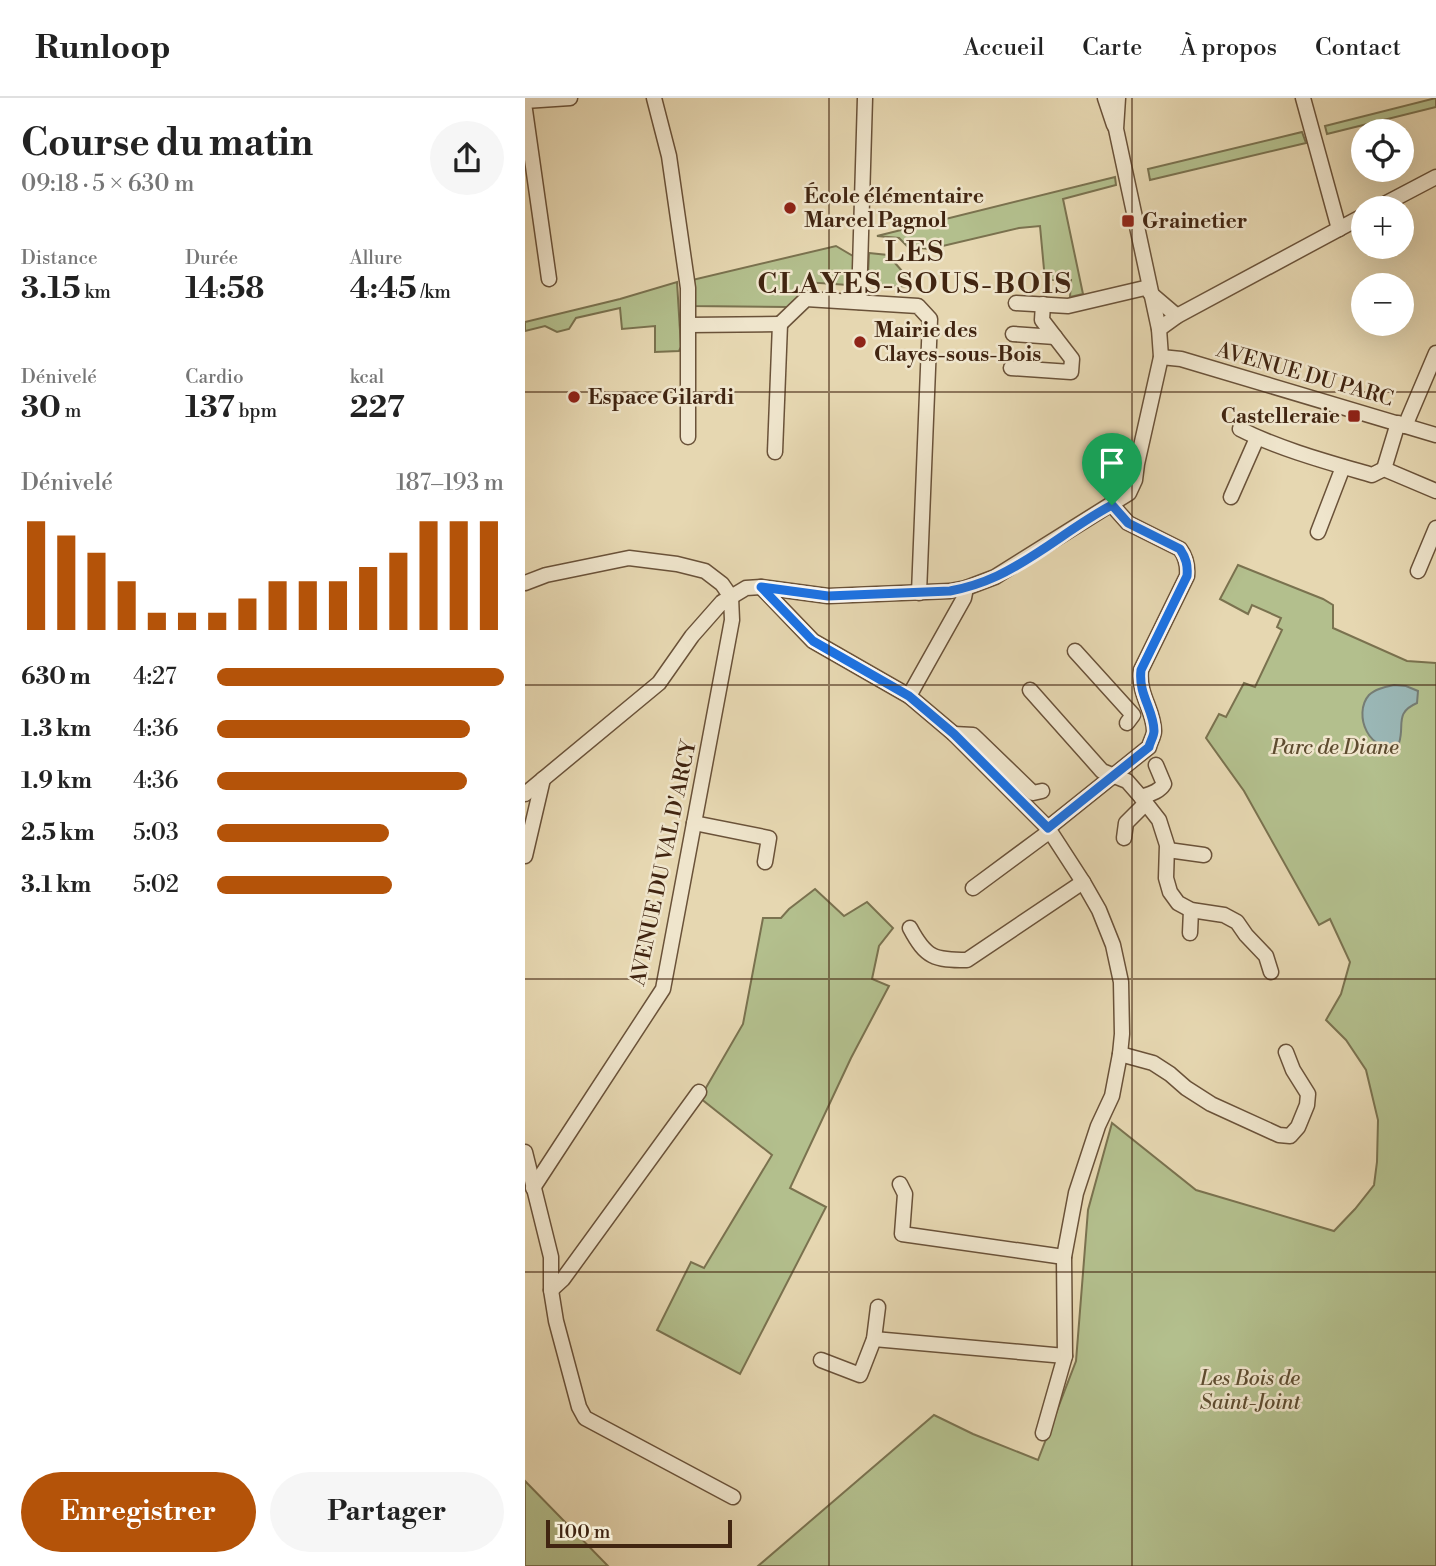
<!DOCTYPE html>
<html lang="fr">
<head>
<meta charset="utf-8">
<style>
	:root { --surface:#fff; --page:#f6f6f6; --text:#222; --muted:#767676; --line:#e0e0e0; --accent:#b45309 }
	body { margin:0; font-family:"Libre Bodoni",serif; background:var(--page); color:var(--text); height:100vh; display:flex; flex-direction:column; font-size:26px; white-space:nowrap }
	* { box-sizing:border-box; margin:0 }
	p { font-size:23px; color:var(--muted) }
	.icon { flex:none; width:38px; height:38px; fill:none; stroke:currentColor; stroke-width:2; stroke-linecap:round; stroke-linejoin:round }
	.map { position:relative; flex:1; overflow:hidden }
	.sheet { display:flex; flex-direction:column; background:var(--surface); width:525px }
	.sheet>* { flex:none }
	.fabs { position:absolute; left:826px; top:21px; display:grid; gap:14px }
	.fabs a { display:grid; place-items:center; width:63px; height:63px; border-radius:50%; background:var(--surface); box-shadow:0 7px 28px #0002; font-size:35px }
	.scale { position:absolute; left:21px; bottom:18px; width:186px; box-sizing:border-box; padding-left:7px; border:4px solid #412511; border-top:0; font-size:19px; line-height:24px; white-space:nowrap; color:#412511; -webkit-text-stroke:5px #efe5cc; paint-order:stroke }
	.pin { position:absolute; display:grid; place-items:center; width:60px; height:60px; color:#fff; margin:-72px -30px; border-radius:50% 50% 50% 0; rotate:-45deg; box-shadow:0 0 7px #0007 }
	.pin .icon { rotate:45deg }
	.round { display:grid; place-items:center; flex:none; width:74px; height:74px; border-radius:37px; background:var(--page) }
	.headline { display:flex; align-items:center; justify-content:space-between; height:119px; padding:0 21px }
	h1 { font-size:38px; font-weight:700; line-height:52px }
	.stats { display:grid; grid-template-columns:repeat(3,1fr); gap:10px; height:119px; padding:7px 21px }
	.stats div { display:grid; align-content:center }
	.stats b { font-size:30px; font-weight:700 }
	.stats small { font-size:19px; font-weight:400 }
	.stats p { font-size:19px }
	.chart { height:196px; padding:14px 21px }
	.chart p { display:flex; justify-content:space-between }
	.chart svg { width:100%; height:126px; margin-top:7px; stroke:var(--accent); stroke-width:6 }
	.button { display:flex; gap:14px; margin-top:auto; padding:14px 21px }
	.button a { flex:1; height:80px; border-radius:42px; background:var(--accent); color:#fff; font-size:28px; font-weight:700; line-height:80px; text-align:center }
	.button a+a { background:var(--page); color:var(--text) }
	ul { padding:0 21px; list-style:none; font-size:23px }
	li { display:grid; grid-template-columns:112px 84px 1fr; align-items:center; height:52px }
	li i { height:18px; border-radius:9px; background:var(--accent) }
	header { display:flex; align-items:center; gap:42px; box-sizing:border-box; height:98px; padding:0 35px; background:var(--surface); border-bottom:2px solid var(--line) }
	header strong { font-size:33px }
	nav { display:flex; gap:38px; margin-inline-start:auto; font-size:24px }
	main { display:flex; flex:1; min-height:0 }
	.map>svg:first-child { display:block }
	.green { fill:#b3bf8d; stroke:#7a724f; stroke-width:2 }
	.water { fill:#9ab7b6; stroke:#767d74; stroke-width:2 }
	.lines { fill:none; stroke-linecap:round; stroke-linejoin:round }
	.minor-casing { stroke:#6a5239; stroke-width:17 }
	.minor { stroke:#efe5cc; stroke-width:14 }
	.route-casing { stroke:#fff; stroke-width:14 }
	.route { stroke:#1a73e8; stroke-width:9 }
	.grid { fill:none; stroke:#412511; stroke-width:2; stroke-opacity:0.55 }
	.poi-dot { fill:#8f2418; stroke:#efe5cc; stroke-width:2.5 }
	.labels { text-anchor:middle; stroke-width:5; stroke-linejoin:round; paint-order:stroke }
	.poi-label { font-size:21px; font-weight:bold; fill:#412511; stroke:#efe5cc; text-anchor:start }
	.street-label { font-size:21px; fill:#412511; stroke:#efe5cc }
	.park-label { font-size:21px; font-style:italic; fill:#5e4c30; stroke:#efe5cc }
	.district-label { font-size:28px; font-weight:bold; letter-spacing:2px; fill:#412511; stroke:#efe5cc }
</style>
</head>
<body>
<header>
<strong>Runloop</strong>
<nav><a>Accueil</a><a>Carte</a><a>À propos</a><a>Contact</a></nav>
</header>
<main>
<section class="sheet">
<div class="headline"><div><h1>Course du matin</h1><p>09:18 · 5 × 630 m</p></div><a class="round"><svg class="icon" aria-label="share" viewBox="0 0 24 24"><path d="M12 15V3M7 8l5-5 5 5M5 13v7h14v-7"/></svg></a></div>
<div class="stats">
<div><p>Distance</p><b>3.15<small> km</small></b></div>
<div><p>Durée</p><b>14:58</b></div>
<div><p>Allure</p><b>4:45<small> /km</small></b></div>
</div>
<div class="stats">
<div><p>Dénivelé</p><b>30<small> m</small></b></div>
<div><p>Cardio</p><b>137<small> bpm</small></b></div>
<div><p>kcal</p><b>227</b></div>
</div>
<div class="chart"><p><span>Dénivelé</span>187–193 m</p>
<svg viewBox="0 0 160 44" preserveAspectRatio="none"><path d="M5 44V6M15 44V11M25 44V17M35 44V27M45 44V38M55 44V38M65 44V38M75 44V33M85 44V27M95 44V27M105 44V27M115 44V22M125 44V17M135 44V6M145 44V6M155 44V6"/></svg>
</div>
<ul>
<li><b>630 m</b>4:27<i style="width:100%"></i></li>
<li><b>1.3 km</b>4:36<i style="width:88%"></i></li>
<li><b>1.9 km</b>4:36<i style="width:87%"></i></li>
<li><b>2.5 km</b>5:03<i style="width:60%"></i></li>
<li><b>3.1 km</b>5:02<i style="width:61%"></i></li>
</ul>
<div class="button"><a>Enregistrer</a><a>Partager</a></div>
</section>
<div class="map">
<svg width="911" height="1468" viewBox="0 0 911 1468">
	<rect width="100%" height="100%" fill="#e6d7b1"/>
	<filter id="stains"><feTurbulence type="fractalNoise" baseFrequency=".00286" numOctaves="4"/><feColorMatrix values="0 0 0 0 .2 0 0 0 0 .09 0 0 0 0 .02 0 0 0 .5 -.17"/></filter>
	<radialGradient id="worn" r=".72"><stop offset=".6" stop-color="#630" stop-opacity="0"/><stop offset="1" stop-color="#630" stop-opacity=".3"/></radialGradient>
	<g class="green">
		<polygon points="911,0 911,9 802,36 800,28"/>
		<polygon points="777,34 781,45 625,82 623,71"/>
		<polygon points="590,79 591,87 538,101 558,196 545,199 546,182 520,182 515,128 494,130 405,151 383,149 374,140 352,138"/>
		<polygon points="311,148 328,158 329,180 323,187 280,184 280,195 263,209 165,208 163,183"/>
		<polygon points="344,155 363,157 391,189 347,187 343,176"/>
		<polygon points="152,184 156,249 154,253 130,254 130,228 97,231 95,210 51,220 44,231 32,234 20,228 0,233 0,224 95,201"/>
		<polygon points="713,467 798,501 808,507 808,530 882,563 911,565 911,1468 233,1468 409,1317 448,1336 513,1362 551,1263 563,1112 587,1025 671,1092 809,1133 830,1111 849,1087 852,1064 853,1022 841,972 821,942 801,922 816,896 825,864 805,821 794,827 719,693 681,640 694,616 701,619 719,585 730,589 757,532 752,529 756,520 727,507 723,516 695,501"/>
		<polygon points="290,791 319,818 342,804 368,830 354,848 347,881 364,888 326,960 265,1090 301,1109 215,1276 132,1232 166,1164 179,1170 247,1057 175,1000 218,926 238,820 256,820 264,811"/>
		<polygon points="0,1383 83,1468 0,1468"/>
	</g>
	<path class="water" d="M869,587L881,588L893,593L892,605C869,615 880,627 874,645C845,659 827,616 844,597C850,591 860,589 869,587Z"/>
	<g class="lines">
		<g class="minor-casing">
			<g id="minor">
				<polyline points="129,0 144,58 163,190 163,339"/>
				<polyline points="580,0 589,27"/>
				<polyline points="778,0 814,131"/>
				<polyline points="0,3 45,0"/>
				<polyline points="0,12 24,181"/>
				<polyline points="852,110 911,79"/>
				<polyline points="625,195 652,218"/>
				<polyline points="334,204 340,0"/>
				<polyline points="491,205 543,208 624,189"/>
				<polyline points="255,226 281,201 393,208 405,221 394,495"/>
				<polyline points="163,227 255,226"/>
				<polyline points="634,231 652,218 838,118"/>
				<polyline points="488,236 530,239 517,222 518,206"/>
				<polyline points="636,259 656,261 911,337"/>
				<polyline points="486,270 546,274 547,261 530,239"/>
				<polyline points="880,328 911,255"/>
				<path d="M715,331C754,351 806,365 847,377L859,371L911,393"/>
				<polyline points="250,354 255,226"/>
				<polyline points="859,371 873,325"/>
				<polyline points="706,399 732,340"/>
				<polyline points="793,434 818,369"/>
				<polyline points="893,473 911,430"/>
				<polyline points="0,485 21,477 104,460 152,466 180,473 197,486 206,499 221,490 236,489 303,498 425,493 441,490 470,479 604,395 610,382 612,366 636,259 634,231 591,31 593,0"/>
				<polyline points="236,489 288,543 384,598 429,636 523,730 558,784 574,812 588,847 596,884 597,936 595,956 587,998 573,1028 551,1095 539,1159 540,1258 518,1335"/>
				<polyline points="550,553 608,617 602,625"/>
				<polyline points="505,592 577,673 602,683 616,699 634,722 642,747 641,780 645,794 653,805 666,812 699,817 712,824 721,837 741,858 746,874"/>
				<polyline points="384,598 439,500 441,490"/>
				<polyline points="429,636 448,637 508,695 517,693"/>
				<polyline points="0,696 134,585 167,538 197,504 206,499 207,522 138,891 8,1090"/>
				<path d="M616,699C625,696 634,694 639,686L631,667"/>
				<polyline points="169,725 244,740 240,764"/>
				<path d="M523,730L624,649C625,644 629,638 629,633C629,612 613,597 616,572L662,478C663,467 661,459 655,451L603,425L587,407"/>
				<polyline points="599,740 601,725 621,705"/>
				<polyline points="643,752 679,757"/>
				<polyline points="0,758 18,681"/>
				<polyline points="448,790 525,733"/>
				<path d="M385,830C401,860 409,862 442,862L558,784"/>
				<polyline points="665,835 666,812"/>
				<polyline points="595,956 628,965 645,976 661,990 686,1006 754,1037 765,1038 773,1029 782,1007 783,996 768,972 761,954"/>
				<polyline points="0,1054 26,1159 26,1192 31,1223 54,1309 60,1320 208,1399"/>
				<polyline points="375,1086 380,1096 377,1136 539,1159"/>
				<polyline points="26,1192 38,1181 174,994"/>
				<polyline points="349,1241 540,1258"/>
				<polyline points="296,1262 335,1277 349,1241 353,1209"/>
			</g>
		</g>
		<use href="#minor" class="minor"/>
	</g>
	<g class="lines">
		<g class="route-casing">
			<path id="route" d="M587,407L603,425L655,451C661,460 663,467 662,478L616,572C613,597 629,612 629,633C629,638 625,644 624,649L523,730L429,636L384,598L288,543L236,489L303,498L425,493C441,490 457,485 472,478C513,459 547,428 587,407Z"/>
		</g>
		<use href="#route" class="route"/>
	</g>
	<path class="grid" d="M304,0V1468M607,0V1468M0,294H911M0,587H911M0,881H911M0,1174H911"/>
	<g class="poi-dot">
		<circle cx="265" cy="110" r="7"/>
		<rect x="596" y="116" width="14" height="14" rx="3.5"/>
		<circle cx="335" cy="244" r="7"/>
		<circle cx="49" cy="299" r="7"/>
		<rect x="822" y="311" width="14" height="14" rx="3.5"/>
	</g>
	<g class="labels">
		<g class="poi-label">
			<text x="279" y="105">École élémentaire<tspan x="279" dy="24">Marcel Pagnol</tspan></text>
			<text x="617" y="130">Grainetier</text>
			<text x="349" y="239">Mairie des<tspan x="349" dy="24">Clayes-sous-Bois</tspan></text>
			<text x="63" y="306">Espace Gilardi</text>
			<text x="815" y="325" text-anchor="end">Castelleraie</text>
		</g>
		<g class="street-label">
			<text transform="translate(780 276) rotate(16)" y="7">AVENUE DU PARC</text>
			<text transform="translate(138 765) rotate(-78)" y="7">AVENUE DU VAL D'ARCY</text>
		</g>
		<g class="park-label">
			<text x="810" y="656">Parc de Diane</text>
			<text x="725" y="1287">Les Bois de<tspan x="725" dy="24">Saint-Joint</tspan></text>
		</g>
		<g class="district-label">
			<text x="390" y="163">LES<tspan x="390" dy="32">CLAYES-SOUS-BOIS</tspan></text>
		</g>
	</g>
	<rect width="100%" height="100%" filter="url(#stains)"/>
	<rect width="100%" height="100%" fill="url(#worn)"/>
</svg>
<div class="fabs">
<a><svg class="icon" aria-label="locate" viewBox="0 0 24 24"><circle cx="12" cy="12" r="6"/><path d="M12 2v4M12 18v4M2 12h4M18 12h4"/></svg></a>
<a>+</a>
<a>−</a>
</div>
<div class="scale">100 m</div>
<div class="pin" style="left:587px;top:407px;background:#1e9e55"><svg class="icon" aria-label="arrive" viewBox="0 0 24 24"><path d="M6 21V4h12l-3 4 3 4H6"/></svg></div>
</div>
</main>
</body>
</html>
